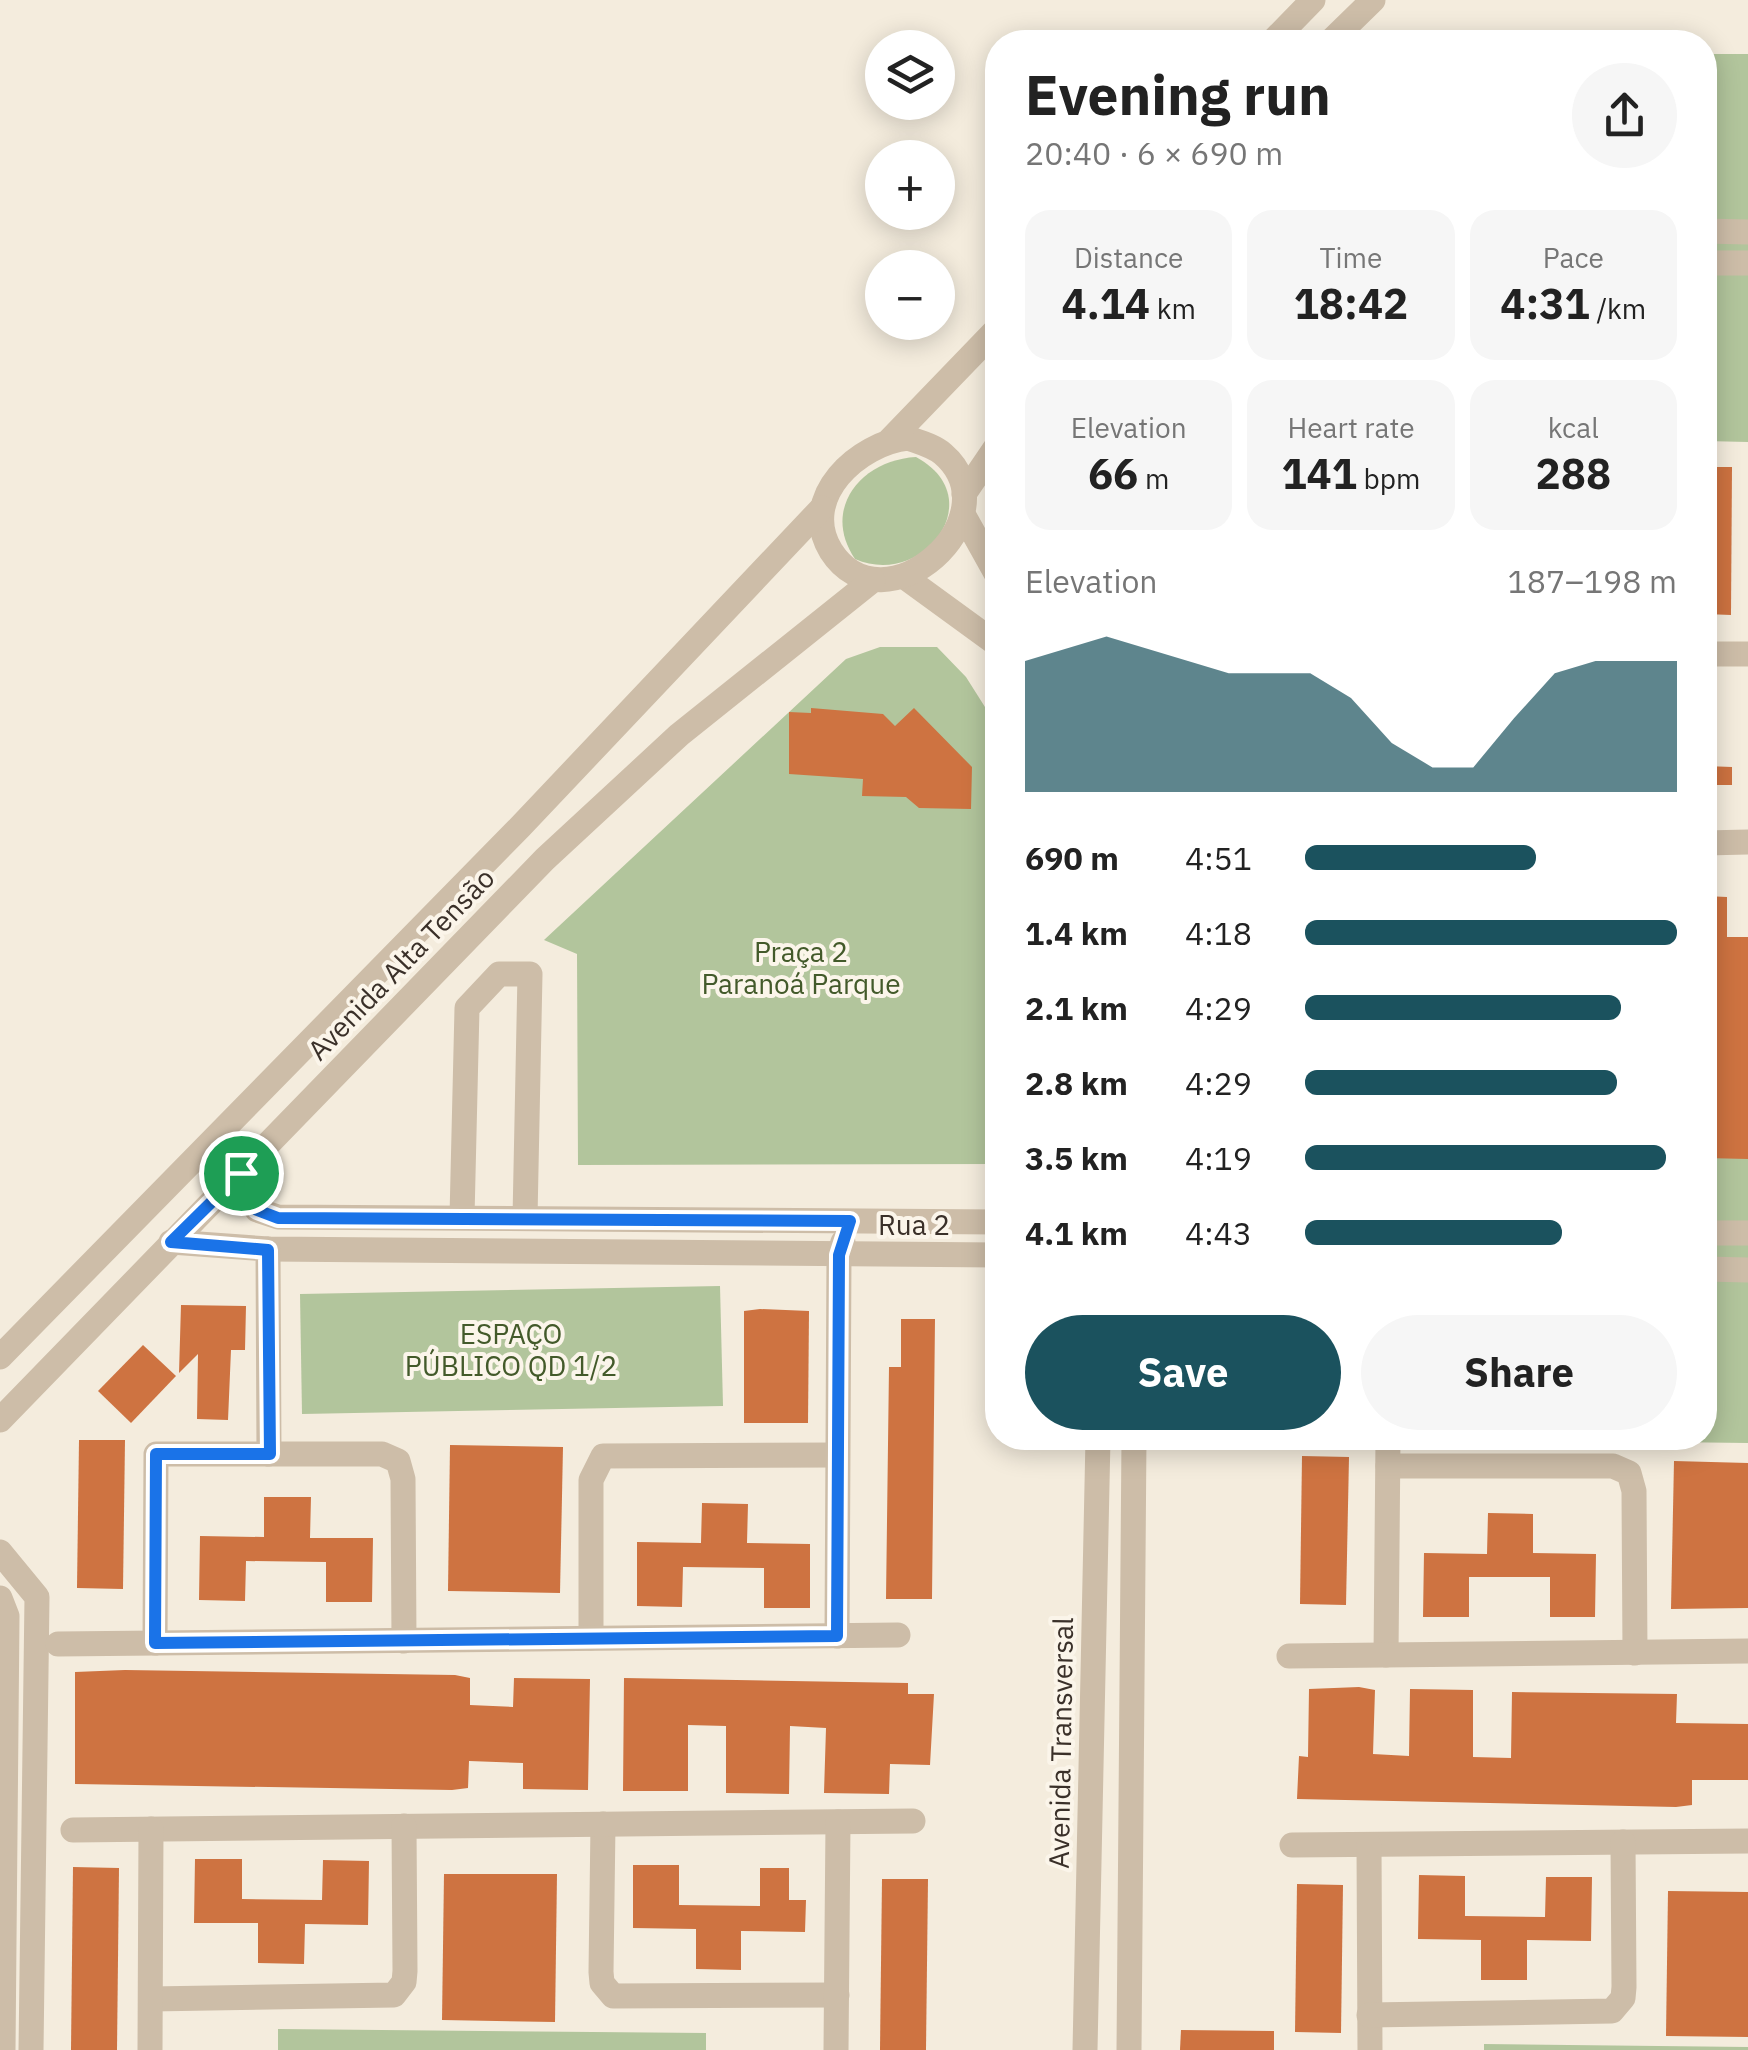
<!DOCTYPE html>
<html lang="en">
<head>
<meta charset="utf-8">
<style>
	:root { --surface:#fff; --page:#f6f6f6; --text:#222; --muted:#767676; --accent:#1b525e }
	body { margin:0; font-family:"IBM Plex Sans",sans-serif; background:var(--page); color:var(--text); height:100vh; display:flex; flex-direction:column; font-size:38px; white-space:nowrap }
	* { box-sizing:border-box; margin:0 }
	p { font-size:32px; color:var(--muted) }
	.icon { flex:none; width:55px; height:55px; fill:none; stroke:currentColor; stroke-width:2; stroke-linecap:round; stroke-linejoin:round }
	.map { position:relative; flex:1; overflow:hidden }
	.details { position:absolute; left:985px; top:30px; width:732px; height:1420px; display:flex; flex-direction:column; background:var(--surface); border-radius:40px; box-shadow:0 5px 25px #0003 }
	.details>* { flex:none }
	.buttons { position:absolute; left:865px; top:30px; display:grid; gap:20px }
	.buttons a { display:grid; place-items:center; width:90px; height:90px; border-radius:50%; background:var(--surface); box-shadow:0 5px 25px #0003; font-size:50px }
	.pin { position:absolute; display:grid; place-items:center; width:85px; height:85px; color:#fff; margin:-42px; border:5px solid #fff; border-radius:50%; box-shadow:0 2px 10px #0007 }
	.round { display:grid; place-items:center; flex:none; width:105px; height:105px; border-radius:52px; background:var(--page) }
	.overview { display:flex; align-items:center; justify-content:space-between; height:170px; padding:0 40px }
	h1 { font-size:55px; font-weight:700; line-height:75px }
	.figures { display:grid; grid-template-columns:repeat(3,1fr); gap:15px; height:170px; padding:10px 40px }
	.figures div { display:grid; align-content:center; border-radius:25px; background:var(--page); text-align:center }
	.figures b { font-size:42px; font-weight:700 }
	.figures small { font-size:28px; font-weight:400 }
	.figures p { font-size:28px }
	.chart { height:280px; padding:20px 40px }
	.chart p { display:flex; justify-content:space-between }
	.chart svg { width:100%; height:180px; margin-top:10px; fill:var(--accent); opacity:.7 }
	.button { display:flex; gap:20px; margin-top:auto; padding:20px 40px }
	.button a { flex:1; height:115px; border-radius:60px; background:var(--accent); color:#fff; font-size:40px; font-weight:700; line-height:115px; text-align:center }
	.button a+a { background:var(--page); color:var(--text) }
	ul { padding:0 40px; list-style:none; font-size:32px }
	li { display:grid; grid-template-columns:160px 120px 1fr; align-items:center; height:75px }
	li i { height:25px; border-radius:12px; background:var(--accent) }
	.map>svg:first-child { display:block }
	.green { fill:#b2c59c }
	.building { fill:#ce7341 }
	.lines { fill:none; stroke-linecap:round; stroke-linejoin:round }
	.minor { stroke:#cdbda8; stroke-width:25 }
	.tertiary { stroke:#cdbda8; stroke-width:25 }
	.route-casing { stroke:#fff; stroke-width:20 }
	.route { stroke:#1a73e8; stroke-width:12 }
	.labels { text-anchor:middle; stroke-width:8; stroke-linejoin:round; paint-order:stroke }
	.park-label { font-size:28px; fill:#435a2a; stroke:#fbf5ea }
	.street-label { font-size:28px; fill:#3a3029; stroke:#fbf5ea }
</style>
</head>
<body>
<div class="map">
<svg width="1748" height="2050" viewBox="0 0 1748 2050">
	<rect width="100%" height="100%" fill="#f4ecdd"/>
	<g class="green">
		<polygon points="1705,54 1748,54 1748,442 1705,441"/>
		<path d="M916,457C992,498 923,589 855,559C821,509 861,460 916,457Z"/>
		<polygon points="880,647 937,647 966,677 997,726 997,1164 578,1165 577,954 544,940 846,659"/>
		<polygon points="1705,1048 1748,1049 1748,1443 1495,1440 1705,1438"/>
		<polygon points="720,1286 723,1406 302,1414 300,1294"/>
		<polygon points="278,2029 706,2033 706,2050 278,2050"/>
		<polygon points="1484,2044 1748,2047 1748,2050 1484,2050"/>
	</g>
	<g class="building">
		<polygon points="1705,467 1732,467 1731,615 1705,614"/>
		<polygon points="811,708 883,714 895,726 914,708 972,767 971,809 919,808 906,797 862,796 863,779 789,774 789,712 811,713"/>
		<polygon points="1705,766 1732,767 1732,785 1705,785"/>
		<polygon points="1705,896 1727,897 1727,937 1748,937 1748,1159 1705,1158"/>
		<polygon points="181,1305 246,1306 245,1350 231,1350 228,1420 197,1419 198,1354 179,1373"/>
		<polygon points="760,1309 809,1311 808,1423 744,1423 744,1311"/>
		<polygon points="901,1319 935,1319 932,1599 886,1599 889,1367 901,1367"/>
		<polygon points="143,1345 176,1376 131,1423 98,1391"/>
		<polygon points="79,1440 125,1440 123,1589 77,1588"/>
		<polygon points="450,1445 563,1447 560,1593 448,1591"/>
		<polygon points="1302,1456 1349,1457 1346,1605 1300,1604"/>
		<polygon points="1674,1461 1748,1463 1748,1608 1671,1609"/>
		<polygon points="264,1497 311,1497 310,1538 373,1538 372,1602 326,1602 326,1562 246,1561 245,1601 199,1600 200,1536 264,1537"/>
		<polygon points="702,1503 748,1504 747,1543 810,1544 810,1608 764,1608 764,1568 683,1567 682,1607 637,1606 637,1542 701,1543"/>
		<polygon points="1488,1513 1533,1514 1533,1553 1596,1554 1595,1617 1550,1617 1550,1577 1469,1577 1469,1617 1423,1617 1424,1553 1487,1554"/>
		<polygon points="125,1670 455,1675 470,1678 470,1705 513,1707 514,1678 590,1679 588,1790 523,1789 523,1763 469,1761 468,1788 452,1790 75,1784 75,1672"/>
		<polygon points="624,1678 908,1683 908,1694 934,1694 930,1765 890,1764 889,1794 824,1793 826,1728 790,1726 789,1794 726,1793 726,1726 688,1725 688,1791 623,1791"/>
		<polygon points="1359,1687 1375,1690 1373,1754 1409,1756 1410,1689 1473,1690 1473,1757 1511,1758 1512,1692 1677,1694 1676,1723 1748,1724 1748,1780 1692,1780 1692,1805 1676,1807 1297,1799 1299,1756 1308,1757 1309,1689"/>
		<polygon points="195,1859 242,1859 242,1899 322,1900 323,1860 369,1861 368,1925 305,1924 304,1964 258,1963 258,1923 194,1923"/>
		<polygon points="633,1865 679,1865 679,1905 760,1906 760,1868 789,1868 789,1900 806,1900 805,1932 741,1931 741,1970 696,1969 696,1929 633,1928"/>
		<polygon points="73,1867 119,1868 117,2050 71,2050"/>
		<polygon points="444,1874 557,1874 555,2022 442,2020"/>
		<polygon points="1419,1875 1465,1876 1465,1916 1545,1917 1546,1877 1592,1877 1591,1941 1527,1940 1527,1980 1481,1980 1481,1940 1418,1939"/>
		<polygon points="882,1879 928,1879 926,2050 880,2050"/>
		<polygon points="1297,1884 1343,1885 1341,2033 1295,2032"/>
		<polygon points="1668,1891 1748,1892 1748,2037 1666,2036"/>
		<polygon points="1181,2030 1274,2031 1274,2050 1180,2050"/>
	</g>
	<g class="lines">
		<g class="minor">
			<polyline points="1705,231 1748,232"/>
			<polyline points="1705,263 1748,263"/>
			<polyline points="964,516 998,577"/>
			<polyline points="906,578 998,645"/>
			<polyline points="1705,654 1748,654"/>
			<polyline points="1705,843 1748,842"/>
			<polyline points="241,1173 257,1210 278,1217 998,1222"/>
			<polyline points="462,1217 467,1008 499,974 530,974 525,1218"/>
			<polyline points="1705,1233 1748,1233"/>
			<polyline points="171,1242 268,1249 998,1255"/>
			<polyline points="268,1249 269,1454"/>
			<polyline points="1705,1269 1748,1270"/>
			<polyline points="1388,1466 1613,1466 1629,1473 1634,1491 1635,1653"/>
			<polyline points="0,1552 37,1597 31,2050"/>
			<polyline points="0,1598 7,1616 3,2050"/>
			<polyline points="837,1636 839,1255 843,1242"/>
			<polyline points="591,1638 591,1480 603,1456 837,1455"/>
			<polyline points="155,1643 156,1454 382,1454 398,1461 403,1479 404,1641"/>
			<polyline points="58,1644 898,1635"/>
			<polyline points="1386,1655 1388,1438"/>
			<polyline points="1289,1656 1748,1651"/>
			<polyline points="603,1824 601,1972 602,1983 613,1996 837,1995"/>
			<polyline points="73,1830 913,1821"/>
			<polyline points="1292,1845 1748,1841"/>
			<polyline points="1369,1845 1370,2050"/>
			<polyline points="151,1999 394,1995 404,1982 405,1971 404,1826"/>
			<polyline points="1369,2015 1612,2011 1623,1998 1624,1987 1623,1842"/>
			<polyline points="150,2050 151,1829"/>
			<polyline points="836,2050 838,1822"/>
			<polyline points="1085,2050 1098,1438"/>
			<polyline points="1129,2050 1134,1438"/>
		</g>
		<g class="tertiary">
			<polyline points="1272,42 1313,0"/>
			<polyline points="1330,42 1373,0"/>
			<path d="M908,438C919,442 934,446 943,454C1016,517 884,634 831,551C798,497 859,443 908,438Z"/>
			<polyline points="890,440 998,328"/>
			<polyline points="964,494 998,444"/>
			<polyline points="0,1357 520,827 822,508"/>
			<polyline points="0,1420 545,859 679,735 873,580"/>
		</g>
	</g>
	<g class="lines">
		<g class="route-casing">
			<polygon id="route" points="241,1173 257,1210 278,1218 850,1221 839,1255 837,1636 155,1643 156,1454 270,1454 268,1250 171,1242"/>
		</g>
		<use href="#route" class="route"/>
	</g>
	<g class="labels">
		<g class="park-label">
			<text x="801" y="962">Praça 2<tspan x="801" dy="32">Paranoá Parque</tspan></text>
			<text x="511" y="1344">ESPAÇO<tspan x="511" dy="32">PÚBLICO QD 1/2</tspan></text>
		</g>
		<g class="street-label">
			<text transform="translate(401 964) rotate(-46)" y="10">Avenida Alta Tensão</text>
			<text x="914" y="1235">Rua 2</text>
			<text transform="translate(1061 1743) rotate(-89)" y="10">Avenida Transversal</text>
		</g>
	</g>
</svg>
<div class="buttons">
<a><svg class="icon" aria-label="layers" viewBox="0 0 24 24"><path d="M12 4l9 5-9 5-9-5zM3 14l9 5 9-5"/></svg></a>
<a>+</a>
<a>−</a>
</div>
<div class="pin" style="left:241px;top:1173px;background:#1e9e55"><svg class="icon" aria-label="arrive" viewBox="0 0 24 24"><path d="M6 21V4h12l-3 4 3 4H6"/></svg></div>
<section class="details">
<div class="overview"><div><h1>Evening run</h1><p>20:40 · 6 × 690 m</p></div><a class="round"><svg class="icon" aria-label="share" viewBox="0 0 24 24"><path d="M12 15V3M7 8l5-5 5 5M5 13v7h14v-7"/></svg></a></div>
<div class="figures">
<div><p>Distance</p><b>4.14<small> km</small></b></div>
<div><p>Time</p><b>18:42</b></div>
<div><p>Pace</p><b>4:31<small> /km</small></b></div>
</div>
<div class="figures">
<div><p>Elevation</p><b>66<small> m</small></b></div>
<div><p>Heart rate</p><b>141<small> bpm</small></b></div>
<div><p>kcal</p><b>288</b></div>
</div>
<div class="chart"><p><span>Elevation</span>187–198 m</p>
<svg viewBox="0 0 160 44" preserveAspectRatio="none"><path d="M0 44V12L10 9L20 6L30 9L40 12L50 15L60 15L70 15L80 21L90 32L100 38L110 38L120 26L130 15L140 12L150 12L160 12V44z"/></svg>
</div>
<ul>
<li><b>690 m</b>4:51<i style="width:62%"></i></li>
<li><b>1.4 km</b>4:18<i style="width:100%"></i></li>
<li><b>2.1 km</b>4:29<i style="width:85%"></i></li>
<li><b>2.8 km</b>4:29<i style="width:84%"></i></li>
<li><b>3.5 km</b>4:19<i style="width:97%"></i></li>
<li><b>4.1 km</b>4:43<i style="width:69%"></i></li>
</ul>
<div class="button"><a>Save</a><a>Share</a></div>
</section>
</div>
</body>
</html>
